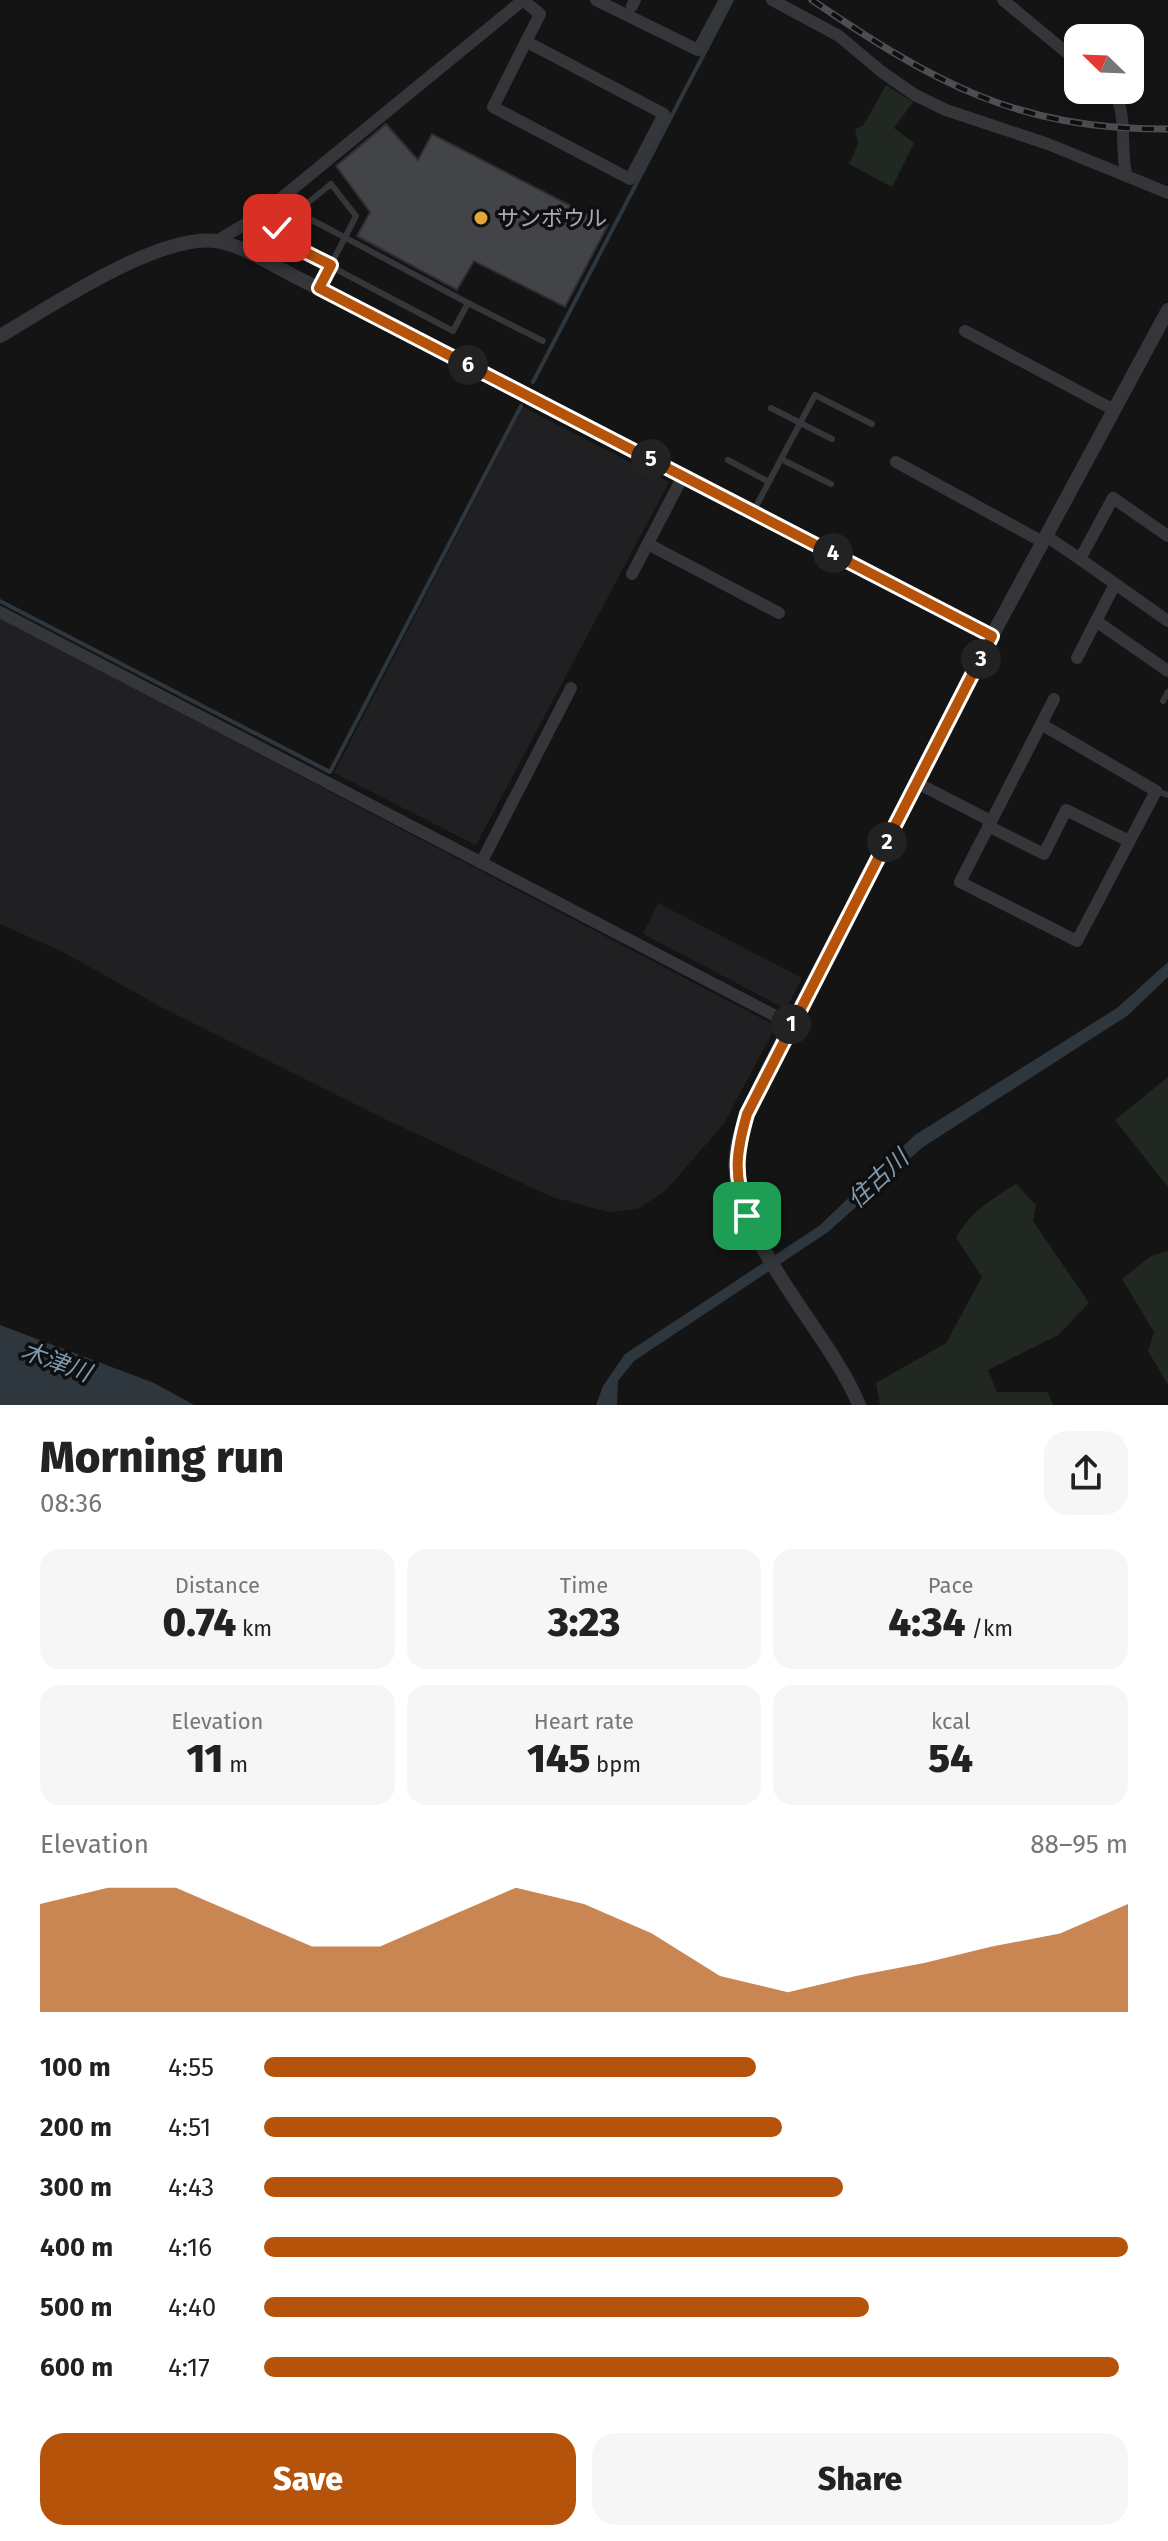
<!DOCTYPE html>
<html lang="en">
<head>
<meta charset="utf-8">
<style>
	:root { --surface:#fff; --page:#f6f6f6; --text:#222; --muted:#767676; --accent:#b45309 }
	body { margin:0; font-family:"Fira Sans","Noto Sans JP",sans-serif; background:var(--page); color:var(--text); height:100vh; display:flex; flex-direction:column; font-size:30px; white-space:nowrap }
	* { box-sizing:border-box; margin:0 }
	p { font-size:26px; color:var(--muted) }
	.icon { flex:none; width:44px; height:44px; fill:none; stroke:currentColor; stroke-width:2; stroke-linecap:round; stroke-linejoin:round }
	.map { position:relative; height:1405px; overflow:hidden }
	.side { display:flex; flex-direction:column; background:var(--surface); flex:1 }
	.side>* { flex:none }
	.needle { width:52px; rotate:293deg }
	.controls { position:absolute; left:1064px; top:24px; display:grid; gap:16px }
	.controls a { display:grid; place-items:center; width:80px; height:80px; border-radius:16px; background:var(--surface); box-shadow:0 8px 32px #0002; font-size:40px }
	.pin { position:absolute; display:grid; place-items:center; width:68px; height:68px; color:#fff; margin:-34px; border-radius:16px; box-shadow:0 4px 12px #0006 }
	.km { position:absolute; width:40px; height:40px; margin:-20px; border-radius:50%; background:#222; color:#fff; font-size:22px; line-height:40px; text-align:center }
	.round { display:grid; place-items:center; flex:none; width:84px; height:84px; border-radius:24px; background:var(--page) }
	.headline { display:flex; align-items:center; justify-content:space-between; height:136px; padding:0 40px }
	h1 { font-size:44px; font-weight:800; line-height:60px }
	.metrics { display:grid; grid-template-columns:repeat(3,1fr); gap:12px; height:136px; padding:8px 40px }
	.metrics div { display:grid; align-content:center; border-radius:20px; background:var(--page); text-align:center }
	.metrics b { font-size:40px; font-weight:800 }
	.metrics small { font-size:22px; font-weight:400 }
	.metrics p { font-size:22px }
	.chart { height:224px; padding:16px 40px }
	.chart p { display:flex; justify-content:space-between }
	.chart svg { width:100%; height:144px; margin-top:8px; fill:var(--accent); opacity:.7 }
	.primary-button { display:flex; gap:16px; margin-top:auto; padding:16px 40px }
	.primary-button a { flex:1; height:92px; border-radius:24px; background:var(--accent); color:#fff; font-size:32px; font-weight:800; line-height:92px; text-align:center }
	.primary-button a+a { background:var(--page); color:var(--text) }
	ul { padding:0 40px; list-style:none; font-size:26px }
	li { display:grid; grid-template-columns:128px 96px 1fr; align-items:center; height:60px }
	li i { height:20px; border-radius:10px; background:var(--accent) }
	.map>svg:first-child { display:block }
	.built { fill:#202022 }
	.green { fill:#202821 }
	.water { fill:#2e373d }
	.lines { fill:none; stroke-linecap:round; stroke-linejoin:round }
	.stream { stroke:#2e373d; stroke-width:4 }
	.building { fill:#434448; stroke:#2e2e31; stroke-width:2 }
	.service { stroke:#35363a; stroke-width:6 }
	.minor { stroke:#35363a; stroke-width:12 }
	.tertiary { stroke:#35363a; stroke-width:14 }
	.rail-casing { stroke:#4c4e53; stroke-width:7 }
	.rail { stroke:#0f0f10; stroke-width:4; stroke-dasharray:12; stroke-linecap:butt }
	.route-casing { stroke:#fff; stroke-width:16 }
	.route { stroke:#b45309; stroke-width:10 }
	.poi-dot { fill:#e5a53c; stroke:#0f0f10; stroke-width:3 }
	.labels { text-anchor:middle; stroke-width:7; stroke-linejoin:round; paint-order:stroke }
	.poi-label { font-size:22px; fill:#a6abb5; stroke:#0f0f10; text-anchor:start }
	.water-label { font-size:24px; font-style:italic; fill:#7f9aae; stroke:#0f0f10 }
</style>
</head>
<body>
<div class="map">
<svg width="1168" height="1405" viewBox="0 0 1168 1405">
	<rect width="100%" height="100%" fill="#141415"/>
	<g class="built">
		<polygon points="523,407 669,482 476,845 334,773"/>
		<polygon points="0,618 776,1026 723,1125 665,1191 638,1209 609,1212 552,1197 389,1121 161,1007 63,952 0,924"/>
		<polygon points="658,903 802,978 786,1009 643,934"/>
	</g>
	<g class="green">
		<polygon points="886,85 913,102 894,128 914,143 892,187 849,164 858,144 855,129 863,126"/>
		<polygon points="1168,1077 1168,1187 1115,1120"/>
		<path d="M1016,1184L1036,1205L1033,1221L1089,1303L1058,1335L988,1370L997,1392H1048L1053,1405H880L876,1383L946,1343L982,1277L956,1238C970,1212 992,1199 1016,1184Z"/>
		<polygon points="1168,1251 1168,1385 1148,1351 1154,1332 1122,1279 1151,1256"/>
	</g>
	<g class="water">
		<polygon points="1168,962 1168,977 1127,1016 923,1147 828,1232 634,1361 618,1381 617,1405 596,1405 603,1386 625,1354 819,1226 915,1135 1117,1008"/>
		<polygon points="0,1325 154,1383 194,1405 0,1405"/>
	</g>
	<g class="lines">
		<g class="stream">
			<polyline points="533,382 732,0"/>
			<polyline points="0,601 330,772 521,406"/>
		</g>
	</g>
	<polygon class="building" points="386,124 418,160 432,134 608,225 565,307 474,261 457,290 357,236 370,212 336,166"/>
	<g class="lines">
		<g class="service">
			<polyline points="297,212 468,303"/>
			<polyline points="289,219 279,239 453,331 468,303 543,341"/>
			<polyline points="277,228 331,184 356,216 319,288"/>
			<polyline points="771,408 832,439"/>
			<polyline points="781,459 831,484"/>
			<polyline points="728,460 769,482"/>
			<polyline points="753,512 815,395 872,424"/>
			<polyline points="1163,701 1168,692"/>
			<polyline points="1156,791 1168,795"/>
		</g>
		<g class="minor">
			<polyline points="523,0 540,14 493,107 630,179 664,114 527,42"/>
			<polyline points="596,0 698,50 725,0"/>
			<polyline points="772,0 839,36 882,72 915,95 946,110 1048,144 1168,193"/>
			<polyline points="1003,0 1078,62"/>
			<polyline points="632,6 635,0"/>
			<path d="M1113,90C1128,114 1120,146 1126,174"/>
			<polyline points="217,241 262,214 523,0"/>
			<polyline points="965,331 1114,410"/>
			<polyline points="896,462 1043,542"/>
			<polyline points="1046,536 1080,559"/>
			<polyline points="1168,536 1113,498 1080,559 1168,621"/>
			<polyline points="648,544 779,613"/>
			<polyline points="632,574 683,476"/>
			<polyline points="0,612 791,1024"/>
			<polyline points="1096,621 1168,671"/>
			<polyline points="1077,658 1115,584"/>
			<polyline points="1041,724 1156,791 1077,941 960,882 1054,699"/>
			<polyline points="917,783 991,821"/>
			<polyline points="988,826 1044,854 1066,810 1129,841"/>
			<polyline points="481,863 571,688"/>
		</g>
		<g class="tertiary">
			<path d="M0,336C50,307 159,233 216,241C241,244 277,268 300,279L992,636"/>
			<path d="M859,1405C830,1332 727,1233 736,1155C739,1125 756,1096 768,1069L992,636L1168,310"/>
		</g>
		<g class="rail-casing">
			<path id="rail" d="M812,0C933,82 1017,130 1168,129"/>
		</g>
		<use href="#rail" class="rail"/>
	</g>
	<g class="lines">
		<g class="route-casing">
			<path id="route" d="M277,228L289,219L279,239L331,265L319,288L992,636L747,1114C735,1156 734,1174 747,1216"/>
		</g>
		<use href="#route" class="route"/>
	</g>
	<circle class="poi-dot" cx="481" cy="218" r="8"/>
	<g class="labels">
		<g class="poi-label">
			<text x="497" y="226">サンボウル</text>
		</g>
		<g class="water-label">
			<text transform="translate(878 1179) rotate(-43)" y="8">住古川</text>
			<text transform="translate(56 1362) rotate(20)" y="8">木津川</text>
		</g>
	</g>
</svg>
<div class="controls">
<a><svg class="needle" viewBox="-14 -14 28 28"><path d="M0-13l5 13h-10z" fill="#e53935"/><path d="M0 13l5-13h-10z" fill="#767676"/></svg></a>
</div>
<div class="pin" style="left:747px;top:1216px;background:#1e9e55"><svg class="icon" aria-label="arrive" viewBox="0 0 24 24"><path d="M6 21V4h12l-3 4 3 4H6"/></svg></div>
<div class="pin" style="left:277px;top:228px;background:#d93025"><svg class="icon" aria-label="check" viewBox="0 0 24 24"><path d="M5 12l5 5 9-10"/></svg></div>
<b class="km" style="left:791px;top:1024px">1</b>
<b class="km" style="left:887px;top:842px">2</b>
<b class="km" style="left:981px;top:659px">3</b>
<b class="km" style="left:833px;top:553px">4</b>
<b class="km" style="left:651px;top:459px">5</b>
<b class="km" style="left:468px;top:365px">6</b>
</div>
<section class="side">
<div class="headline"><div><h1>Morning run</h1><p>08:36</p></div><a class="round"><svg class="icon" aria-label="share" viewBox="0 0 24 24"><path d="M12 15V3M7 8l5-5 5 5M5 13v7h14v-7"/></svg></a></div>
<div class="metrics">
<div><p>Distance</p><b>0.74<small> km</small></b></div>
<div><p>Time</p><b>3:23</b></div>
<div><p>Pace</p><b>4:34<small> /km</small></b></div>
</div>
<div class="metrics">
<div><p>Elevation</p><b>11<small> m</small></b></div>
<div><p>Heart rate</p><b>145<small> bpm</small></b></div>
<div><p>kcal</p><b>54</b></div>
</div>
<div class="chart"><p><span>Elevation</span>88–95 m</p>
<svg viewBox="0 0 160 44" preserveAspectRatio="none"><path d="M0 44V11L10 6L20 6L30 15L40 24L50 24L60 15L70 6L80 11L90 20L100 33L110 38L120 33L130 29L140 24L150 20L160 11V44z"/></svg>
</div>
<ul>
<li><b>100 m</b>4:55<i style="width:57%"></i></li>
<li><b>200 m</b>4:51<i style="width:60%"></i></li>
<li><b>300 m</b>4:43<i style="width:67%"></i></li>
<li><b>400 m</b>4:16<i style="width:100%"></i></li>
<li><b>500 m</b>4:40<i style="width:70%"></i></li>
<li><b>600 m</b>4:17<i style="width:99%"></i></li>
</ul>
<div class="primary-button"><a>Save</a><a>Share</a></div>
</section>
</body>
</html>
